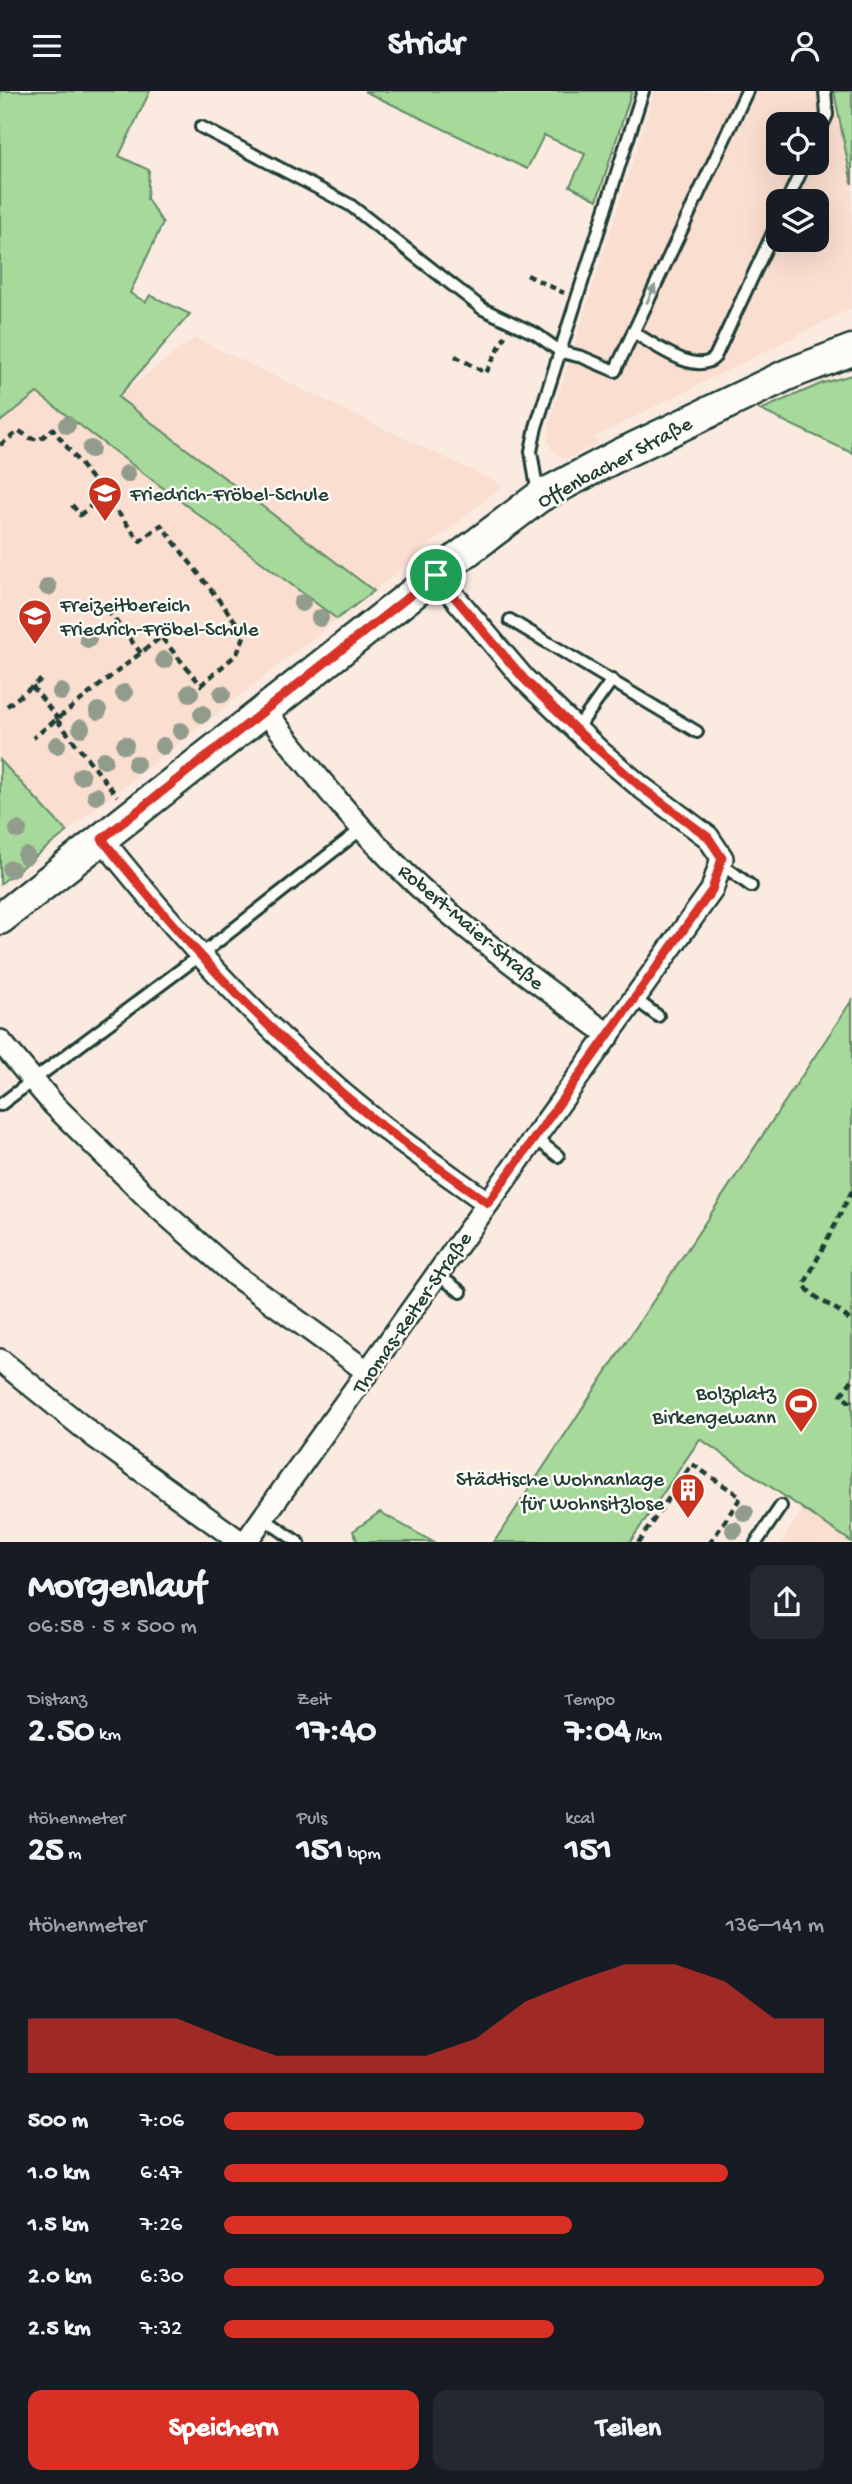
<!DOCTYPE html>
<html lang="de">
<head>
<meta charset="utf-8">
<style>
	:root { --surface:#171b24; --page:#242831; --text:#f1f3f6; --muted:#9ea1a6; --accent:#d93025 }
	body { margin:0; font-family:"Gochi Hand",sans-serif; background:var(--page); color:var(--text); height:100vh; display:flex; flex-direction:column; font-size:26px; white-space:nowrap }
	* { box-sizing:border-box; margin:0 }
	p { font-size:23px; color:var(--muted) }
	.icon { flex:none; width:38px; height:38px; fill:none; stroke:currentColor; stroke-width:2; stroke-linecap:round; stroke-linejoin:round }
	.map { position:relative; height:1451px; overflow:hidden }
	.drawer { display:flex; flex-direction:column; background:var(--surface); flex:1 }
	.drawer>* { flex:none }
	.tools { position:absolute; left:766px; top:21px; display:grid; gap:14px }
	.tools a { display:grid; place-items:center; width:63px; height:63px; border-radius:14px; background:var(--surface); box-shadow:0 7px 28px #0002; font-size:35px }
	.pin { position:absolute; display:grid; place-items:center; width:60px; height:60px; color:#fff; margin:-30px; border:4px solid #fff; border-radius:50%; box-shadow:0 2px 7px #0007 }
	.round { display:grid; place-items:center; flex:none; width:74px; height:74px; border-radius:14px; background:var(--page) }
	.overview { display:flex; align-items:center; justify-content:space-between; height:119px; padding:0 28px }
	h1 { font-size:38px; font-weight:700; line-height:52px }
	.stats { display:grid; grid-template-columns:repeat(3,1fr); gap:10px; height:119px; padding:7px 28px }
	.stats div { display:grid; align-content:center }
	.stats b { font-size:35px; font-weight:700 }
	.stats small { font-size:19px; font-weight:400 }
	.stats p { font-size:19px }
	.chart { height:196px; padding:14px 28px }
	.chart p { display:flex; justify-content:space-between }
	.chart svg { width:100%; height:126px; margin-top:7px; fill:var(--accent); opacity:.7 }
	.cta { display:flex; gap:14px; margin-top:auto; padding:14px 28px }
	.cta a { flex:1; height:80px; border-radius:14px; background:var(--accent); color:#fff; font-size:28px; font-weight:700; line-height:80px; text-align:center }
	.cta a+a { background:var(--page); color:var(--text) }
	ul { padding:0 28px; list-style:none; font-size:23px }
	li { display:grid; grid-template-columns:112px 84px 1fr; align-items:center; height:52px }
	li i { height:18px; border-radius:9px; background:var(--accent) }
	header { display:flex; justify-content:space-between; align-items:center; height:91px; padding:0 28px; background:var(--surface); font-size:32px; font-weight:700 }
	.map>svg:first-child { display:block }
	.built { fill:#faded0; fill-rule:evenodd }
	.green { fill:#a6d99a; stroke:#628b67; stroke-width:2 }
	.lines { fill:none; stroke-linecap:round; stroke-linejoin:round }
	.lane-casing { stroke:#1f3d34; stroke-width:16 }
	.street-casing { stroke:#1f3d34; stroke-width:26 }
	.secondary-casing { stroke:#1f3d34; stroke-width:35 }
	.path { stroke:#1f3d34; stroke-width:4.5; stroke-dasharray:7 5; stroke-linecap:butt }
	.lane { stroke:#fdfcf7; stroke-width:10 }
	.street { stroke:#fdfcf7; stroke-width:21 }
	.secondary { stroke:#fdfcf7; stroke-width:30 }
	.tree { fill:#919c8c }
	.oneway { fill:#8e9c96 }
	.route-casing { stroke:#fff; stroke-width:14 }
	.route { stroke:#d93025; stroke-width:9 }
	.labels { text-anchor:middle; stroke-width:5; stroke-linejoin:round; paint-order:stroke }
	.street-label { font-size:21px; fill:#1f3d34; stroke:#fdfcf7 }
	.poi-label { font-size:21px; fill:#1f3d34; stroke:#fdfcf7; text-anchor:start }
</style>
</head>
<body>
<header><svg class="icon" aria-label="menu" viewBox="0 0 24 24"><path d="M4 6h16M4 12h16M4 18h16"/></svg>Stridr<svg class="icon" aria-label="person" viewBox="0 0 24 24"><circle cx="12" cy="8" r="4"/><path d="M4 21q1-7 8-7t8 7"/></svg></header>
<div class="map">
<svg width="852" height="1452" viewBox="0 0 852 1452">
	<rect width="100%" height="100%" fill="#fbeae0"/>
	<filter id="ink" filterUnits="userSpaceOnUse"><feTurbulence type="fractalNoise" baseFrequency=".0143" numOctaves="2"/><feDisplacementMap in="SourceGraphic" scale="14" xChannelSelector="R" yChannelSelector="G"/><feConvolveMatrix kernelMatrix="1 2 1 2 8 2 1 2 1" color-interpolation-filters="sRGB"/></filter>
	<g filter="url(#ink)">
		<g class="built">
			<path d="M655,0H834L852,93V217L594,346L597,353L566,368L552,359L548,350L551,327ZM779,33H817V72H779ZM779,110H817V149H779Z"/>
			<polygon points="195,247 414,352 503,394 374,500 118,305"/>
			<polygon points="37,302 337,528 0,793 0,331"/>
			<polygon points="803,1418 852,1451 852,1452 781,1452"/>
		</g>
		<g class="green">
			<polygon points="0,0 150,0 119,65 149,79 147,108 163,132 130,202 146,211 150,204 190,223 118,306 374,500 337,528 37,302 0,331"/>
			<polygon points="364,0 632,0 597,109 570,95 585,63 544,44 527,78"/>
			<polygon points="834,0 852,0 852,93"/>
			<polygon points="852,284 852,362 760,319 823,292"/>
			<polygon points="0,669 67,741 0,793"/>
			<polygon points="852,909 852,1451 700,1348 630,1451 494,1451"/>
			<polygon points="380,1421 433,1451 358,1451 353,1440"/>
		</g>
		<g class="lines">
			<g class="lane-casing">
				<g id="lane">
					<polyline points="201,36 350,114 483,218 536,243 561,261 582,266 615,280 747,0"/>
					<polyline points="817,45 827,24 825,0"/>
					<polyline points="787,110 805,72"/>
					<path d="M633,241C652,252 697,286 715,266L779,129"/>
					<polyline points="538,404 531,360 536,336 643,0"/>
					<polyline points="510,529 697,641"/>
					<polyline points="576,639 612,589"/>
					<polyline points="720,772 751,795"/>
					<polyline points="635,908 658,925"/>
					<polyline points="0,1014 207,859 363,737"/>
					<polyline points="535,1047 558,1065"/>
					<polyline points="437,1183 461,1201"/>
					<polyline points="263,1427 299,1452"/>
					<polyline points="756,1452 781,1415"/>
				</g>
			</g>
			<g class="street-casing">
				<g id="street">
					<path d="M265,620C315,684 367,749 427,803C485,854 547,899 609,944"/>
					<path d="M102,748C183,850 270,945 372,1027C409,1057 449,1084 488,1112"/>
					<polyline points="0,950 54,1014 153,1112 236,1185 368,1281"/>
					<polyline points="0,1269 95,1346 242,1452"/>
					<polyline points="245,1452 712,799 722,767 708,746 641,696 600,661 524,588 436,484"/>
				</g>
			</g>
			<g class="secondary-casing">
				<polyline id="secondary" points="0,828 458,467 539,406 621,363 789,283 852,259"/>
			</g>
			<g class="path">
				<polyline points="527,184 564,202"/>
				<polyline points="455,265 486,282 505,245"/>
				<polyline points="0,354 19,340 30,347 39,349 53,338 140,450 161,434 245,543 237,563 201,594 161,546 33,647"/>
				<polyline points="72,414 80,424 104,404"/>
				<polyline points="107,519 141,562"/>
				<polyline points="32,595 58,628"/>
				<polyline points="7,615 42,588"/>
				<polyline points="57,629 117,705"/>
				<path d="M852,1100L804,1194C817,1212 839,1215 852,1232"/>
				<polyline points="852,1289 841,1304 852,1313"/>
				<polyline points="638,1452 692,1373 741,1406 710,1452"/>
			</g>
			<use href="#lane" class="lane"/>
			<use href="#street" class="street"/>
			<use href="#secondary" class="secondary"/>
		</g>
		<g class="tree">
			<circle cx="67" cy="334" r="9"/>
			<circle cx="91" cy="358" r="9"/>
			<circle cx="127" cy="383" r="9"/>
			<circle cx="48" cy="496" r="9"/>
			<circle cx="302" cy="512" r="9"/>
			<circle cx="320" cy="527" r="9"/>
			<circle cx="88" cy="548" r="9"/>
			<circle cx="164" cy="569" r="9"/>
			<circle cx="61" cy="601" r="9"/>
			<circle cx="124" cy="602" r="9"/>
			<circle cx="190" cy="602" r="9"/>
			<circle cx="222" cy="603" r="9"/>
			<circle cx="98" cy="620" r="9"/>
			<circle cx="202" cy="623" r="9"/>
			<circle cx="81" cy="637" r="9"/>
			<circle cx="181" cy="640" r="9"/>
			<circle cx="57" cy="654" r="9"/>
			<circle cx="125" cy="654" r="9"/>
			<circle cx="163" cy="655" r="9"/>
			<circle cx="104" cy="669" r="9"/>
			<circle cx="136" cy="673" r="9"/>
			<circle cx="81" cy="685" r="9"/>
			<circle cx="96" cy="705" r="9"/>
			<circle cx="18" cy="739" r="9"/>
			<circle cx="26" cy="765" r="9"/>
			<circle cx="11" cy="778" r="9"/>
			<circle cx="745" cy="1422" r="9"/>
			<circle cx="734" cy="1439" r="9"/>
		</g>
		<defs><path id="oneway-solid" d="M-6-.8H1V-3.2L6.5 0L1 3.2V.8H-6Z" transform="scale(1.75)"/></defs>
		<use class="oneway" href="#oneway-solid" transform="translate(651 203) rotate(-65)"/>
	</g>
	<g class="lines" filter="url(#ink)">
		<g class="route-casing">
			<path id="route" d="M436,484L524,588L576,639L641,696L708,746L722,767L712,799L488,1112C449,1084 409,1057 372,1027C271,945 182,850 102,748Z"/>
		</g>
		<use href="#route" class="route"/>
	</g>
	<defs>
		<g id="school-pin" transform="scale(1.75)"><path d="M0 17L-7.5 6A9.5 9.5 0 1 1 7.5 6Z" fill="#c8321e" stroke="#fdfcf7"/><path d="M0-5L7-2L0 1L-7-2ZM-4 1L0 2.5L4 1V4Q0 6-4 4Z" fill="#fff"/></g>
		<g id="stadium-pin" transform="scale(1.75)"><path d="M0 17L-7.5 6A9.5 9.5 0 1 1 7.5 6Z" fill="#c8321e" stroke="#fdfcf7"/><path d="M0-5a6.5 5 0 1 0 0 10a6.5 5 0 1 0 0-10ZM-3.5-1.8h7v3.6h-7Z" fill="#fff"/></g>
		<g id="building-pin" transform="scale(1.75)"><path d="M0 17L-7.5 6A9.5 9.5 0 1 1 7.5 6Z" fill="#c8321e" stroke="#fdfcf7"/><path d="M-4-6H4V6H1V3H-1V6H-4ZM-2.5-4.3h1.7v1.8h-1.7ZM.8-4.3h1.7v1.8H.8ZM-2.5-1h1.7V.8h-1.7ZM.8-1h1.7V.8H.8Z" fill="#fff"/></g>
	</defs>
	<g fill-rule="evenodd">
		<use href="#school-pin" x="105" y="402"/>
		<use href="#school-pin" x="35" y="525"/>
		<use href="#stadium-pin" x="801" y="1313"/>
		<use href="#building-pin" x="688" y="1399"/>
	</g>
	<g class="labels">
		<g class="street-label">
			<text transform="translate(614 370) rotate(-28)" y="7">Offenbacher Straße</text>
			<text transform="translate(472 835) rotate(40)" y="7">Robert-Maier-Straße</text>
			<text transform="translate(411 1221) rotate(-55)" y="7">Thomas-Reiter-Straße</text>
		</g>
		<g class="poi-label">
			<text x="130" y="409">Friedrich-Fröbel-Schule</text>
			<text x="60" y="520">Freizeitbereich<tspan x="60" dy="24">Friedrich-Fröbel-Schule</tspan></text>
			<text x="776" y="1308" text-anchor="end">Bolzplatz<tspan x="776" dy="24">Birkengewann</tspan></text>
			<text x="664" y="1394" text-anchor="end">Städtische Wohnanlage<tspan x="664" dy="24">für Wohnsitzlose</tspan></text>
		</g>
	</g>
</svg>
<div class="tools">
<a><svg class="icon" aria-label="locate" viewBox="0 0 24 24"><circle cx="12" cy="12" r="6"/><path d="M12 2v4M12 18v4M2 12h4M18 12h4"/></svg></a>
<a><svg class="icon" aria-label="layers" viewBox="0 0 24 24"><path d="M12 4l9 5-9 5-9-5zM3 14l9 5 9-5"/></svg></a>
</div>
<div class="pin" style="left:436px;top:484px;background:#1e9e55"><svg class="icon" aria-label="arrive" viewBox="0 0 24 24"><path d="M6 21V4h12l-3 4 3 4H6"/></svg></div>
</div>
<section class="drawer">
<div class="overview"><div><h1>Morgenlauf</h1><p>06:58 · 5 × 500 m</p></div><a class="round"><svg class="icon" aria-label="share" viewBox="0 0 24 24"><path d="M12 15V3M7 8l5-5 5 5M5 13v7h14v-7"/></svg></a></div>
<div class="stats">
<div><p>Distanz</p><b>2.50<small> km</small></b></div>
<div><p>Zeit</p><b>17:40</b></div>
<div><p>Tempo</p><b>7:04<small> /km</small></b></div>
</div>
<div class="stats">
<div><p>Höhenmeter</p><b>25<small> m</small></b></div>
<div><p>Puls</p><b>151<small> bpm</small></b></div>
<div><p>kcal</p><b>151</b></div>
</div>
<div class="chart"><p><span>Höhenmeter</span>136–141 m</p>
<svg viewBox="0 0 160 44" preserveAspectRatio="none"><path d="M0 44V25L10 25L20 25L30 25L40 32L50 38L60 38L70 38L80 38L90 32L100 19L110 12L120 6L130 6L140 12L150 25L160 25V44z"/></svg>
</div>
<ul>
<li><b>500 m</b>7:06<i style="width:70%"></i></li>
<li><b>1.0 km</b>6:47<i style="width:84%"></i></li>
<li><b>1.5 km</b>7:26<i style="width:58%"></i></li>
<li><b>2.0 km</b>6:30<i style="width:100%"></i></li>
<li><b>2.5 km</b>7:32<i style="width:55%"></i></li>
</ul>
<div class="cta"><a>Speichern</a><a>Teilen</a></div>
</section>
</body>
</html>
